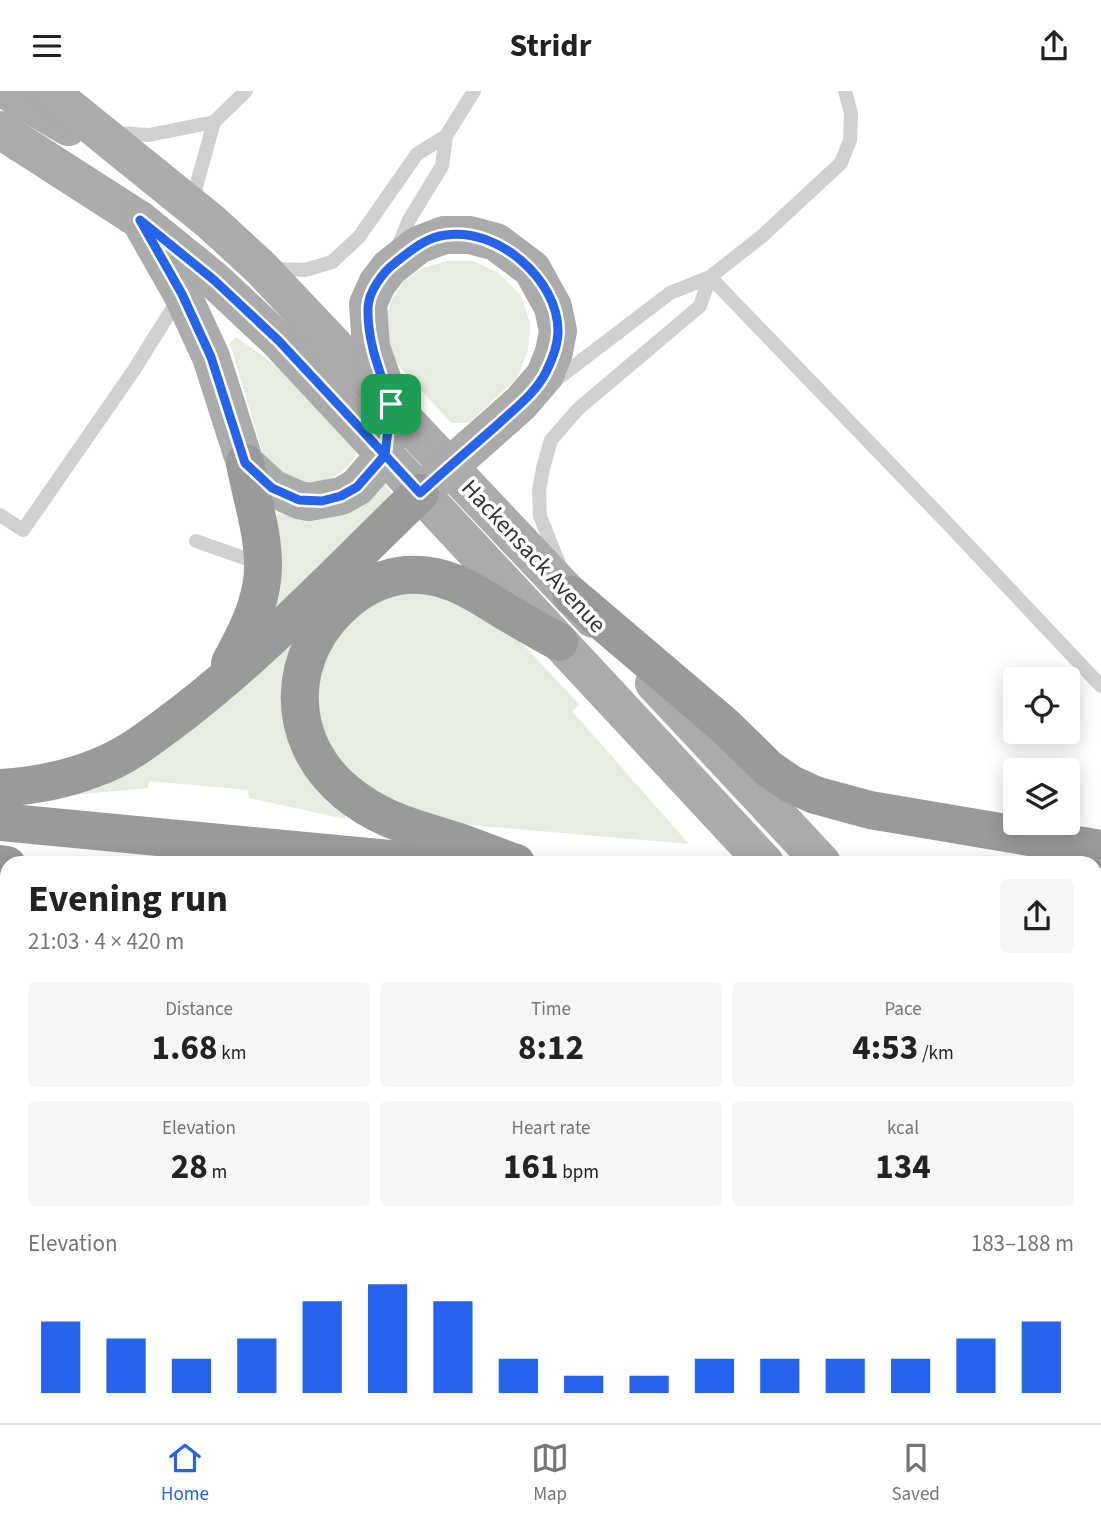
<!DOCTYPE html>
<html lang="en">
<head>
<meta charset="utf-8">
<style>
	:root { --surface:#fff; --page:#f6f6f6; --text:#222; --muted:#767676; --line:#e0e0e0; --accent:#2563eb }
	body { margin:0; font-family:"Source Sans 3",sans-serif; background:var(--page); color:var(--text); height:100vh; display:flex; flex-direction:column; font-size:26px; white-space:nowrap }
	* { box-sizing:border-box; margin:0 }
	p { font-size:23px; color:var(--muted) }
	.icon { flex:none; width:38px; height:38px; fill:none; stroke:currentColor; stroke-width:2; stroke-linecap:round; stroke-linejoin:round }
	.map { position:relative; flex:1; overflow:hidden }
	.side { position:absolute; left:0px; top:765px; width:1102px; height:569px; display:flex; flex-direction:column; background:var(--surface); border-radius:21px 21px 0 0; box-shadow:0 4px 18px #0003 }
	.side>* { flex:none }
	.fabs { position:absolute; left:1003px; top:576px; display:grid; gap:14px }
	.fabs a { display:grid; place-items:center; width:77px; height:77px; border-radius:7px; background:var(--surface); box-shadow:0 4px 18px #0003; font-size:35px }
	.pin { position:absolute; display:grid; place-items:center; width:60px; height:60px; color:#fff; margin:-30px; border-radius:14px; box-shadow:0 4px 10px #0006 }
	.round { display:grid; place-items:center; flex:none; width:74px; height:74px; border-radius:7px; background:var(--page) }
	.overview { display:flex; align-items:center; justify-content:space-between; height:119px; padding:0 28px }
	h1 { font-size:38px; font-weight:700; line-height:52px }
	.stats { display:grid; grid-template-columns:repeat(3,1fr); gap:10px; height:119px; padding:7px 28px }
	.stats div { display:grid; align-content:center; border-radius:7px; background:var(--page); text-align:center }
	.stats b { font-size:35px; font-weight:700 }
	.stats small { font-size:19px; font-weight:400 }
	.stats p { font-size:19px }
	.chart { height:196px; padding:14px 28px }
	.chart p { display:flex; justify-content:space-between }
	.chart svg { width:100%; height:126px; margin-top:7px; stroke:var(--accent); stroke-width:6 }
	header { display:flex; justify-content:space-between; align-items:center; height:91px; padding:0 28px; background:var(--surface); font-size:32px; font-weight:700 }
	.menu { display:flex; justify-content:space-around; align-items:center; height:98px; border-top:2px solid var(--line); background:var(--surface); font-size:19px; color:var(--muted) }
	.menu a { display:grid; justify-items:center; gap:4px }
	.menu .active { color:var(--accent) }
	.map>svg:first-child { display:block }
	.green { fill:#e6ecdf }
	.cemetery { fill:url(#cemetery-stones) }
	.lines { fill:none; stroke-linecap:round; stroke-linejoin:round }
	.lane { stroke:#d0d0d0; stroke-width:14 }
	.primary { stroke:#ababab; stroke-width:38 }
	.highway { stroke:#9a9a9a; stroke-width:38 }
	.route-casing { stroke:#fff; stroke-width:14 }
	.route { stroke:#2563eb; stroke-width:9 }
	.labels { text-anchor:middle; stroke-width:7; stroke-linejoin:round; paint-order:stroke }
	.street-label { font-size:24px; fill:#333; stroke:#fff }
</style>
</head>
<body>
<header><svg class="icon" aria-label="menu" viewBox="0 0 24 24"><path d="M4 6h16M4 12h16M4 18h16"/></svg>Stridr<svg class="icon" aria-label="share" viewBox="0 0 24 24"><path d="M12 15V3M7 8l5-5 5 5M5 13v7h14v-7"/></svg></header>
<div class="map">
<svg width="1101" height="1332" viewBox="0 0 1101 1332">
	<defs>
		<pattern id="cemetery-stones" width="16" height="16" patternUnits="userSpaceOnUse" patternTransform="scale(1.75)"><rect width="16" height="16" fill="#e6ecdf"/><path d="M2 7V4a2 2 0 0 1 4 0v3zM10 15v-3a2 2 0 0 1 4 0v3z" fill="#c6cbc0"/></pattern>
	</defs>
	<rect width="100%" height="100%" fill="#fff"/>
	<g class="green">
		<polygon points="447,170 473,170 497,181 521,205 530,232 528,259 517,287 469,332 451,332 388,263 384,234 391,210 403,191 423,177"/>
		<path d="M236,246L274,273L357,358C349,392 301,401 275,379C271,376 267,371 264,367L230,252Z"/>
		<polygon points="383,392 394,404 269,527 274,429 278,423 323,425"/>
		<polygon points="440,498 502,531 580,614 572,620 689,753 470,734 374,707 318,643 316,615 324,565 334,545 376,509 406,501"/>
		<polygon points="305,525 284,585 347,721 345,728 249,707 248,699 149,690 148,697 65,705"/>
		<polygon points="1096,910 1101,911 1101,1029 1096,1024"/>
	</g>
	<polygon class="cemetery" points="0,827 7,828 7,1326 1096,1326 1096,1195 1101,1200 1101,1332 0,1332"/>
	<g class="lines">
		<g class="lane">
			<polyline points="115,42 149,44 214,31"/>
			<polyline points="196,114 196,96 214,31 246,0"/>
			<polyline points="398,156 409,129 442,75 446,45 474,0"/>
			<polyline points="273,178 305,179 332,171 359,146 417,63 446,45"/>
			<polyline points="710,186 950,435 1101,595"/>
			<polyline points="552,292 670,202 710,186 761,146 841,72 850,49 851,22 845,0"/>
			<polyline points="0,424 23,439 134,279 179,207"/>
			<polyline points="196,450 250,469 259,475"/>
			<polyline points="559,473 540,425 539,400 543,377 551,349 578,318 700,215 710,186"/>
			<polyline points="0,863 7,863"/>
			<polyline points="0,1154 7,1166"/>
			<polyline points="1096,1206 1101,1207"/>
			<polyline points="117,1326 121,1332"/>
			<polyline points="474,1326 476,1329"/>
			<polyline points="996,1326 1001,1332"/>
		</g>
		<g class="primary">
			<polyline points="7,0 68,36"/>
			<polyline points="49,0 211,131 261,177 593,528"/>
			<polyline points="0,39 140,129 214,189 279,250 765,772"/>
			<polyline points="140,129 182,203 211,266 245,372 272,397 299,409 309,411 341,405 357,396 385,364 391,313 371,256 368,213 377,193 389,177 418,154 444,144 470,144 496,151 532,178 553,216 558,240 554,261 545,284 521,312 432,391"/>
			<polyline points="654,592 822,772"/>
			<polyline points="1096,1070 1101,1076"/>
			<polyline points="1096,1120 1101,1125"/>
		</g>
		<g class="highway">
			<polyline points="571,504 725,635 769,678 791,693 815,704 870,719 1101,758"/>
			<path d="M230,572C243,548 256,524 261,496C269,457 252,411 245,372"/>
			<path d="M0,697C34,695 66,689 98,676C130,664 156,642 183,622C268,556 343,476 420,402"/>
			<polyline points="0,731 432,772"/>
			<path d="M516,772C496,765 476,757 456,750C415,737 381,730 346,701C282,648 286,560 348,509C364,496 385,486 406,484C448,481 475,502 508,522C525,532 542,542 559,551"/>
			<polyline points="0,773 7,774"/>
			<polyline points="1096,834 1101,834"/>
			<polyline points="1096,894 1101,896"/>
			<polyline points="1096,1043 1101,1047"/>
			<polyline points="1096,1145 1101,1149"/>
		</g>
	</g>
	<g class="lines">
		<g class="route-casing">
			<path id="route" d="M391,313L385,364L279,250L214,189L140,129L182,203L211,266L245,372L272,397L299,409L322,410L341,405L357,396L385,364L420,402C445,379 471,357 496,335C513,319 536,302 546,281C552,269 558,254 558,240C558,188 497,136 446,144C426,146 410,160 395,172C383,181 369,200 368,216C367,251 380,281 391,313"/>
		</g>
		<use href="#route" class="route"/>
	</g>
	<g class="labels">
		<g class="street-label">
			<text transform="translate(534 465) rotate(47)" y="8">Hackensack Avenue</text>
		</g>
	</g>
</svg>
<div class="fabs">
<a><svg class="icon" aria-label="locate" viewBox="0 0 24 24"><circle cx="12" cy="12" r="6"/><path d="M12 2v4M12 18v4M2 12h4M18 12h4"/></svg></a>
<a><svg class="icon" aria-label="layers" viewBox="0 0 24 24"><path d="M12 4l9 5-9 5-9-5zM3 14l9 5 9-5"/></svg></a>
</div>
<div class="pin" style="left:391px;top:313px;background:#1e9e55"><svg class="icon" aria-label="arrive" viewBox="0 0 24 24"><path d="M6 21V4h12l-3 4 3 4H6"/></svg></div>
<section class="side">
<div class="overview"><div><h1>Evening run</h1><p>21:03 · 4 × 420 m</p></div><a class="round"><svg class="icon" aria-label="share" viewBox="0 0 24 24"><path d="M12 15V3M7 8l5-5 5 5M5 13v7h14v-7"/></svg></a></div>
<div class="stats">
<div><p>Distance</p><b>1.68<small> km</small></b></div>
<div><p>Time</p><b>8:12</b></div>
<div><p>Pace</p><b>4:53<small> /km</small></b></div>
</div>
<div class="stats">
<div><p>Elevation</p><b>28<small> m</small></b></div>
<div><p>Heart rate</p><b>161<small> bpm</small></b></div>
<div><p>kcal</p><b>134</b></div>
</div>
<div class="chart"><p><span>Elevation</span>183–188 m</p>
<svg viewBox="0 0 160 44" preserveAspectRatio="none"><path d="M5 44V19M15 44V25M25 44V32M35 44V25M45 44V12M55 44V6M65 44V12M75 44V32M85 44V38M95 44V38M105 44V32M115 44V32M125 44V32M135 44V32M145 44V25M155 44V19"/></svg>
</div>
</section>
</div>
<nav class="menu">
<a class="active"><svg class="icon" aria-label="home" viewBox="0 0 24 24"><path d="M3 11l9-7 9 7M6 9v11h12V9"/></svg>Home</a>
<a><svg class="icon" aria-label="map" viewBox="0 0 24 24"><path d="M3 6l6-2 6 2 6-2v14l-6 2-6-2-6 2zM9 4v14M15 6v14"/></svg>Map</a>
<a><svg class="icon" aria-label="saved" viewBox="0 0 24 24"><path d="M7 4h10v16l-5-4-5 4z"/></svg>Saved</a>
</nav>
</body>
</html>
